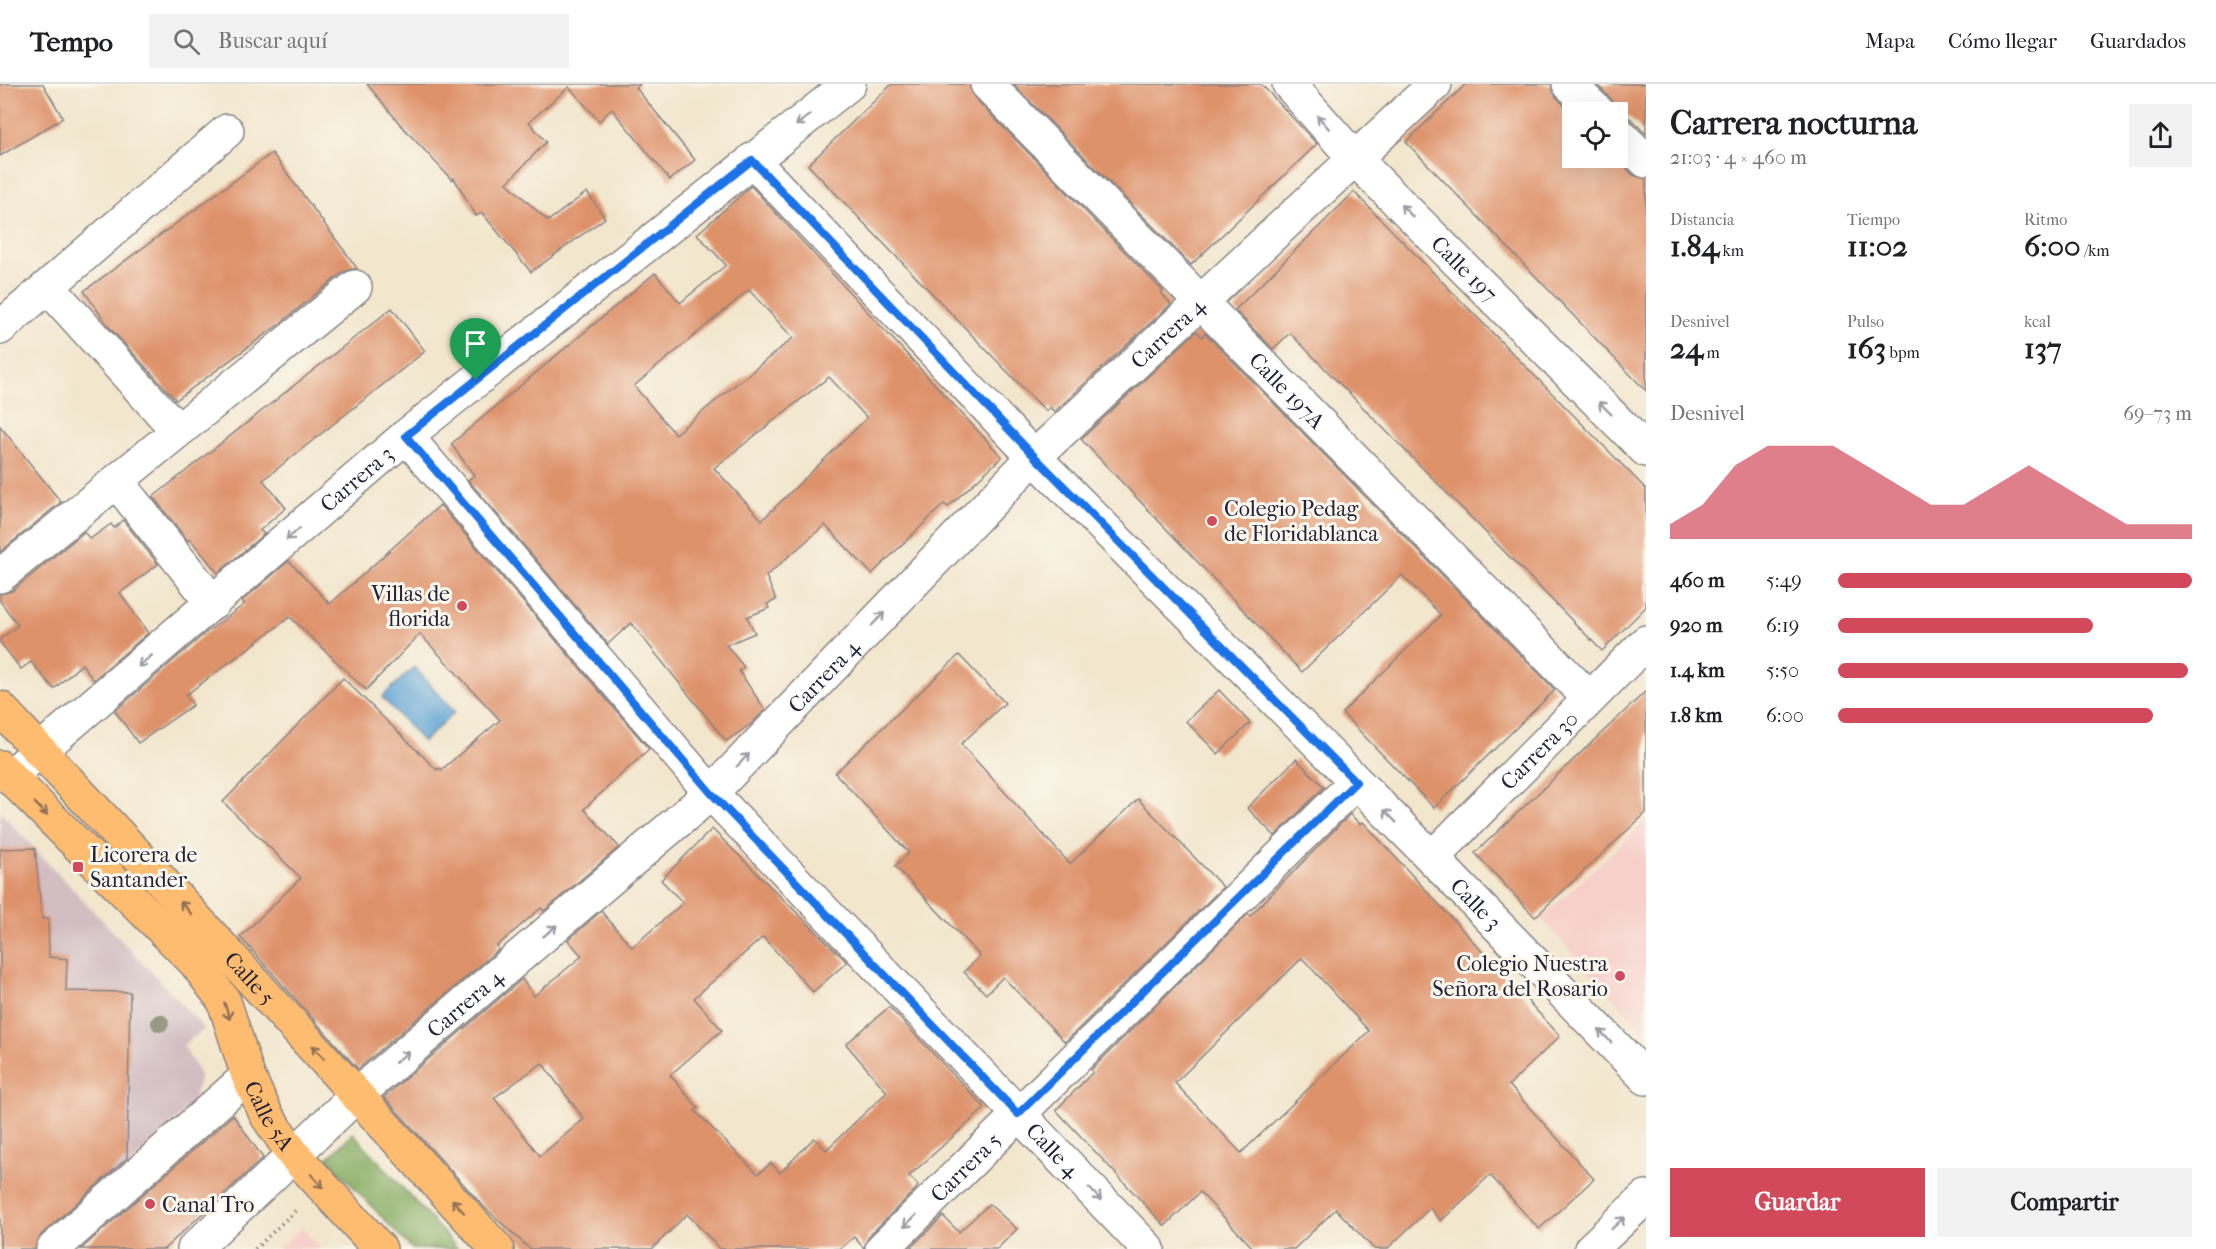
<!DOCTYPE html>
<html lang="es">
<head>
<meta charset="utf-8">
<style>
	:root { --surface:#fff; --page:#f2f2f2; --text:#202124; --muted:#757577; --line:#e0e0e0; --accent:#d1495b }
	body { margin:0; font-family:"IM FELL French Canon",serif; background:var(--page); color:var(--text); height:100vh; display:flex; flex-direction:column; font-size:22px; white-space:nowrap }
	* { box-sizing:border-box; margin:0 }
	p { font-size:20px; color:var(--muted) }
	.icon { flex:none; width:33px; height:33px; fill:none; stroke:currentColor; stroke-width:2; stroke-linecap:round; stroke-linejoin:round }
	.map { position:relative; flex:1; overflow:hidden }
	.panel { display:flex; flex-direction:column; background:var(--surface); width:570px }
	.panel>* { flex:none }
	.buttons { position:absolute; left:1562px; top:18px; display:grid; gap:12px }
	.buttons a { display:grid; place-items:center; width:66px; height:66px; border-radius:0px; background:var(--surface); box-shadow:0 6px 24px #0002; font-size:30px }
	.pin { position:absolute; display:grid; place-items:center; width:51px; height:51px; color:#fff; margin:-62px -26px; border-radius:50% 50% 50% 0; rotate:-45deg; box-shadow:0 0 6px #0007 }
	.pin .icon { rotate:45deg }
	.round { display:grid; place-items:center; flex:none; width:63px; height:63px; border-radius:0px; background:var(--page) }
	.overview { display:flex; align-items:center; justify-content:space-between; height:102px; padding:0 24px }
	h1 { font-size:33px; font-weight:700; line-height:45px }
	.stats { display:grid; grid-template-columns:repeat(3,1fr); gap:9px; height:102px; padding:6px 24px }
	.stats div { display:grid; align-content:center }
	.stats b { font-size:30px; font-weight:700 }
	.stats small { font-size:16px; font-weight:400 }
	.stats p { font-size:16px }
	.chart { height:168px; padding:12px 24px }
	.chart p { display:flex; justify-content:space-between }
	.chart svg { width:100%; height:108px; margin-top:6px; fill:var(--accent); opacity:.7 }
	.cta { display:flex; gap:12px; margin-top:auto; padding:12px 24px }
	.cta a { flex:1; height:69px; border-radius:0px; background:var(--accent); color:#fff; font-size:24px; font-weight:700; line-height:69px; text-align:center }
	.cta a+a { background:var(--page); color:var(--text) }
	ul { padding:0 24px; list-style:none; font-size:20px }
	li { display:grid; grid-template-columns:96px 72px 1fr; align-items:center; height:45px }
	li i { height:15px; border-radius:8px; background:var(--accent) }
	header { display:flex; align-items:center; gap:36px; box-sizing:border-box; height:84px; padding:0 30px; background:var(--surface); border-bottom:2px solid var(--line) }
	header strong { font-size:28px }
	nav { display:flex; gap:33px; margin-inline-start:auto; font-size:21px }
	.search { width:420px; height:54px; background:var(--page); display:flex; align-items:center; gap:15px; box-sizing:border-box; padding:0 21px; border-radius:0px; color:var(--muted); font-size:22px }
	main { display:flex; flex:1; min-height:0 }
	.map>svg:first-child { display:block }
	.built { fill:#f7d0cb }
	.industrial { fill:#d2bec2 }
	.forest { fill:#85ab60; stroke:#54664e; stroke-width:1.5 }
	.water { fill:#60a4d5; stroke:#416388; stroke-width:1.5 }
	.building { fill:#de926a; fill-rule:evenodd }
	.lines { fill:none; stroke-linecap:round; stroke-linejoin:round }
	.minor-casing { stroke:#8a8484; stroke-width:36 }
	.major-casing { stroke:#8a8484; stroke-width:36 }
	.path { stroke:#8a8484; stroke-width:4; stroke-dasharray:1.5 4.5; stroke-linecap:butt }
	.minor { stroke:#fff; stroke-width:33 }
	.major { stroke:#febc70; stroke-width:33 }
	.tree { fill:#999a86 }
	.oneway { stroke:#9c9ca7 }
	.oneway2 { stroke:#906f56 }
	.route-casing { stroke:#fff; stroke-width:12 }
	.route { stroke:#1a73e8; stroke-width:8 }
	.poi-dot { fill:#d1495b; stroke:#fbf7ec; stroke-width:2 }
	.labels { text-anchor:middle; stroke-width:6; stroke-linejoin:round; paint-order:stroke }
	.street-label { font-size:22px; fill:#22223b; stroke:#fbf7ec }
	.poi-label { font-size:22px; fill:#22223b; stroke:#fbf7ec; text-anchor:start }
</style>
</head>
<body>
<header>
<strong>Tempo</strong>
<div class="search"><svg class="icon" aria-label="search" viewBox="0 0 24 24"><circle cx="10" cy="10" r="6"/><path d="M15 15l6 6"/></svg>Buscar aquí</div>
<nav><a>Mapa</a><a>Cómo llegar</a><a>Guardados</a></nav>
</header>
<main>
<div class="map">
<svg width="1646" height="1165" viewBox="0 0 1646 1165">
	<rect width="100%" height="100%" fill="#fbf7ec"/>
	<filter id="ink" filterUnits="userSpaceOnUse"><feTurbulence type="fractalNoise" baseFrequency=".0167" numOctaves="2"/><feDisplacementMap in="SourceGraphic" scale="12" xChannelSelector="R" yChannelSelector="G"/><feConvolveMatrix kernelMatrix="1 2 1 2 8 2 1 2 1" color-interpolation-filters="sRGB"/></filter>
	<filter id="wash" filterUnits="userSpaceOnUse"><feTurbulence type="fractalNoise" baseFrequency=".008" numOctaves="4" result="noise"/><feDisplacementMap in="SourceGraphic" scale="24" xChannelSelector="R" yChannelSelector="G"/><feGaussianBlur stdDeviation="1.35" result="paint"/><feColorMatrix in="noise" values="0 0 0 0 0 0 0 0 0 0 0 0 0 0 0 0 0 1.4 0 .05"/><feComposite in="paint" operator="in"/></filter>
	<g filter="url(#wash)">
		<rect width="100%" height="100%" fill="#f2e6cd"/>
		<g class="built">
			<polygon points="1646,737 1646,950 1541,834"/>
			<polygon points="301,1143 321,1165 278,1165 301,1144"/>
		</g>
		<polygon class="industrial" points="0,728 205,945 183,961 200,991 193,1019 94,1117 14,1116 0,1091"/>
		<polygon class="forest" points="353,1049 458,1165 412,1165 327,1075"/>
		<polygon class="water" points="414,583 455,628 423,658 382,613"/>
		<g id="blocks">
			<g class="building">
				<polygon points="0,0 43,0 63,34 0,72"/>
				<polygon points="367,0 640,0 636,4 695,76 670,96 612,25 599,37 569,3 529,38 546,58 507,99 548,137 587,108 605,134 531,188 482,129 476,132 454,94 452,96 400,40"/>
				<polygon points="892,0 969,0 974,13 1163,207 1161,209 1171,220 1054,328 1050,323 1046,327 1024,305 808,81"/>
				<polygon points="1013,0 1261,0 1317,60 1191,181"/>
				<polygon points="1466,0 1551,0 1556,13 1572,29 1572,74 1616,74 1633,91 1646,95 1646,307 1406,58"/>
				<polygon points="1596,0 1646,0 1646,50 1630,34 1617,30 1611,15"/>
				<polygon points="272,69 357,184 343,188 278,241 176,316 109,243 84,207"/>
				<path d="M751,102L1002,373L948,423L944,420L872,490L825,441L766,492L776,516L767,520L769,524L747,533L755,549L726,561L744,583L739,587L765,626L751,640L726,657L631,539L608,560L468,396L474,391L451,360L655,189L680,219L726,181L697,150ZM749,206L793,254L675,350L634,302ZM829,293L867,334L762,436L714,384Z"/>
				<polygon points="1354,108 1646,405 1646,523 1602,567 1290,249 1273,265 1235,226"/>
				<polygon points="392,224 425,267 263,396 286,424 260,446 264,450 218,489 190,455 188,457 153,413"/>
				<polygon points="1197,247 1202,253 1205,249 1555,606 1434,724 1342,629 1441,531 1402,491 1302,588 1081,355"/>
				<polygon points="0,342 61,418 0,468"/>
				<polygon points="440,421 649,665 584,725 619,763 544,827 541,824 497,862 499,865 358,985 240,853 301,794 223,718 343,594 437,686 439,684 441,686 500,636 420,550 366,606 290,533 186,611 193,621 138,659 115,627 203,551 245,520 242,517 289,477 330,520"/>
				<polygon points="123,436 158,480 120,509 148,549 93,596 82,580 54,605 31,578 21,585 0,558 0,555 18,541 0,517 0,510 12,507 84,448 90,455 111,440 114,444"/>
				<polygon points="959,571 1005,619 961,660 1070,780 1138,715 1223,803 1065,958 1003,893 986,910 964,888 980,872 895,782 909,769 835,689"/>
				<polygon points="1219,606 1250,639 1218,670 1186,637"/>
				<polygon points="1646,607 1646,729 1535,833 1475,769"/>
				<polygon points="1296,675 1324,703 1275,752 1247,724"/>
				<path d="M1350,730L1360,740L1363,738L1560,952L1509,1001L1594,1095L1539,1145L1490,1091L1441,1137L1430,1124L1387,1165H1374L1336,1125L1294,1165H1254L1200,1108L1165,1142L1056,1026L1093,988L1091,986L1248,830L1250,832ZM1302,874L1369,947L1241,1069L1175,999Z"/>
				<path d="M712,745L847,878L813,908L763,853L694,914L722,946L670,991L698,1024L695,1027L758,1090L771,1079L780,1089L814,1054L826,1066L887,1008L846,960L889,923L985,1024L909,1092L918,1101L916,1105L869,1152L864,1164L854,1153L840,1165H720L687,1130L652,1165H530L486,1125L384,1013L522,895L534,912L582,872L568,856L601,827L632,863L683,819L661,796ZM542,979L584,1035L540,1072L494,1014Z"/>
				<polygon points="35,764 42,835 48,834 49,873 67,875 66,907 130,908 127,1074 41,1151 35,1165 0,1165 0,765"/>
				<polygon points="233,1031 263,1074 164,1165 81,1165"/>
				<polygon points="989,1120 1017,1145 997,1165 909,1165 943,1132 959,1148"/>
			</g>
		</g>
	</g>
	<g filter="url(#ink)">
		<use href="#blocks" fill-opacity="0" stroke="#8a8484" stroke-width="1.5"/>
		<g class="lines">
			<g class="minor-casing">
				<g id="minor">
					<path id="s1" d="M987,0L1589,614"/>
					<path id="s2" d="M1289,0L1356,76L1646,366"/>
					<polyline points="1569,0 1598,28"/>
					<polyline points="1617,48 1646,77"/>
					<path id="s3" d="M752,76L1034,373L1432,774L1646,994"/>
					<polyline points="49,204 178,347"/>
					<polyline points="0,244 227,47"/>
					<path id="s4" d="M406,352L711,709L1148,1165"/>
					<polyline points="117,398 213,519"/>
					<polyline points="0,492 355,203"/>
					<path id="s5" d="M9,693L406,352L849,0"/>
					<path id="s6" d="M1432,774L1646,558"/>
					<polyline points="53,1165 248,992"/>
					<path id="s7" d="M194,1165L357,1011L711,709L1034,373L1435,0"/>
					<path id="s8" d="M882,1165L1356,698"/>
					<polyline points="1591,1165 1646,1113"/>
				</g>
			</g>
			<g class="major-casing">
				<g id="major">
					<path id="s9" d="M0,624L159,794L497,1165"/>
					<path id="s10" d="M0,683L195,878L224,917L248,992L267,1032L294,1071L380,1165"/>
				</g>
			</g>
			<polyline class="path" points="255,1165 296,1126"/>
			<use href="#minor" class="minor"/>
			<use href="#major" class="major"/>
		</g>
		<circle class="tree" cx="160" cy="939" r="9"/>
		<defs><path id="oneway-shaft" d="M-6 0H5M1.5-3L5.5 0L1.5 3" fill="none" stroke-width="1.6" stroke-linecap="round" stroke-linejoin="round" transform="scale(1.5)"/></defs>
		<g class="oneway">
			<use href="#oneway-shaft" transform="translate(803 36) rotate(142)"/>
			<use href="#oneway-shaft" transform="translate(1323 38) rotate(-131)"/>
			<use href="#oneway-shaft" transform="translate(1407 127) rotate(-135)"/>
			<use href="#oneway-shaft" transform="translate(1605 324) rotate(-135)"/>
			<use href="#oneway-shaft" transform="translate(293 450) rotate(139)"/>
			<use href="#oneway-shaft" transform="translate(878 535) rotate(-46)"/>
			<use href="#oneway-shaft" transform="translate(145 577) rotate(140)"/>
			<use href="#oneway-shaft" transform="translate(743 676) rotate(-46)"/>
			<use href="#oneway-shaft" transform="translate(1390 732) rotate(-135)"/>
			<use href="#oneway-shaft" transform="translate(550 847) rotate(-40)"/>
			<use href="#oneway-shaft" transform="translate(1605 952) rotate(-134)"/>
			<use href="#oneway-shaft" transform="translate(402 973) rotate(-40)"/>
			<use href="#oneway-shaft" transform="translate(1095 1110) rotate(46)"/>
			<use href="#oneway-shaft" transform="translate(910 1137) rotate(135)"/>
			<use href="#oneway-shaft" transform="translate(1618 1139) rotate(-43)"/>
		</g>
		<g class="oneway2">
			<use href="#oneway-shaft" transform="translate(41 725) rotate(45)"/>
			<use href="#oneway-shaft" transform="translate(186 824) rotate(-132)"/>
			<use href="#oneway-shaft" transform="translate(227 927) rotate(72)"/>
			<use href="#oneway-shaft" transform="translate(318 968) rotate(-132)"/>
			<use href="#oneway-shaft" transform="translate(317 1097) rotate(48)"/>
			<use href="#oneway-shaft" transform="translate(458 1122) rotate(-132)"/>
		</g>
	</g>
	<g class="lines" filter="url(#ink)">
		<g class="route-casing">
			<polygon id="route" points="752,76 1034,372 1356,698 1018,1030 711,709 406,352"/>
		</g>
		<use href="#route" class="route"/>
	</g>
	<g class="poi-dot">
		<circle cx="1212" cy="437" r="6"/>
		<circle cx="462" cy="522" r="6"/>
		<rect x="72" y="777" width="12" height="12" rx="3"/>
		<circle cx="1620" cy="892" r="6"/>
		<circle cx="150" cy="1120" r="6"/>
	</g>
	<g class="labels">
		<g class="street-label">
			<text dy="8" stroke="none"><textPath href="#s2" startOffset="255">Calle 197</textPath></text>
			<text dy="8" stroke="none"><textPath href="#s7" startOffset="1338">Carrera 4</textPath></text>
			<text dy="8" stroke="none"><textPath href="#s1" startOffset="429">Calle 197A</textPath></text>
			<text dy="8" stroke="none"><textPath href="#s5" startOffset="458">Carrera 3</textPath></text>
			<text dy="8" stroke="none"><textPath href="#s7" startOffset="852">Carrera 4</textPath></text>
			<text dy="8" stroke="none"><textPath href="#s6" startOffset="152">Carrera 30</textPath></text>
			<text dy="8" stroke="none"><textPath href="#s3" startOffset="1038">Calle 3</textPath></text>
			<text dy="8" stroke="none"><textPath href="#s9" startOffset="368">Calle 5</textPath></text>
			<text dy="8" stroke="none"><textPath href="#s7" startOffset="366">Carrera 4</textPath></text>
			<text dy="8" stroke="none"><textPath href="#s10" startOffset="448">Calle 5A</textPath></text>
			<text dy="8" stroke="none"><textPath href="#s4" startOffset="964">Calle 4</textPath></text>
			<text dy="8" stroke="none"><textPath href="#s8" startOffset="117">Carrera 5</textPath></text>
		</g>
		<g class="poi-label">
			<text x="1224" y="432">Colegio Pedag<tspan x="1224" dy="25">de Floridablanca</tspan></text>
			<text x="450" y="517" text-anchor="end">Villas de<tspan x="450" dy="25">florida</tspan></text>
			<text x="90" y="778">Licorera de<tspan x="90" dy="25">Santander</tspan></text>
			<text x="1608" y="887" text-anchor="end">Colegio Nuestra<tspan x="1608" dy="25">Señora del Rosario</tspan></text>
			<text x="162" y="1128">Canal Tro</text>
		</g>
	</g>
</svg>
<div class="buttons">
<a><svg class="icon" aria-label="locate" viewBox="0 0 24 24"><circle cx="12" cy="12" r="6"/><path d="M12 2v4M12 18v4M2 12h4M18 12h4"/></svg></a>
</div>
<div class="pin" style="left:476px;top:296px;background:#1e9e55"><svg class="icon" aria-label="arrive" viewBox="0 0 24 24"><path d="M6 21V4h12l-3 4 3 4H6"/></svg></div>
</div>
<section class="panel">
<div class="overview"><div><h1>Carrera nocturna</h1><p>21:03 · 4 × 460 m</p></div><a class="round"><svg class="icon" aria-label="share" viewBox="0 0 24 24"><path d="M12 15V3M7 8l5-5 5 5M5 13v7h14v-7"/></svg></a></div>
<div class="stats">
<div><p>Distancia</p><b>1.84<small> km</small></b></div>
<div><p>Tiempo</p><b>11:02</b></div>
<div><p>Ritmo</p><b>6:00<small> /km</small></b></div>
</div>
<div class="stats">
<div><p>Desnivel</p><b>24<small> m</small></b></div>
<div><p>Pulso</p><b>163<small> bpm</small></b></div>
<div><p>kcal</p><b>137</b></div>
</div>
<div class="chart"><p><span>Desnivel</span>69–73 m</p>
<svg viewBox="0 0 160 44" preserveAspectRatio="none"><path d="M0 44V38L10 30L20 14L30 6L40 6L50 6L60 14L70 22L80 30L90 30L100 22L110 14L120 22L130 30L140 38L150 38L160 38V44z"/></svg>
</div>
<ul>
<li><b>460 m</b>5:49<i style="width:100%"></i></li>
<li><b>920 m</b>6:19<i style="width:72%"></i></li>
<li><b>1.4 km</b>5:50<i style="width:99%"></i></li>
<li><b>1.8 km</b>6:00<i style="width:89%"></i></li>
</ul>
<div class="cta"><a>Guardar</a><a>Compartir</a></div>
</section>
</main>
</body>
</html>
